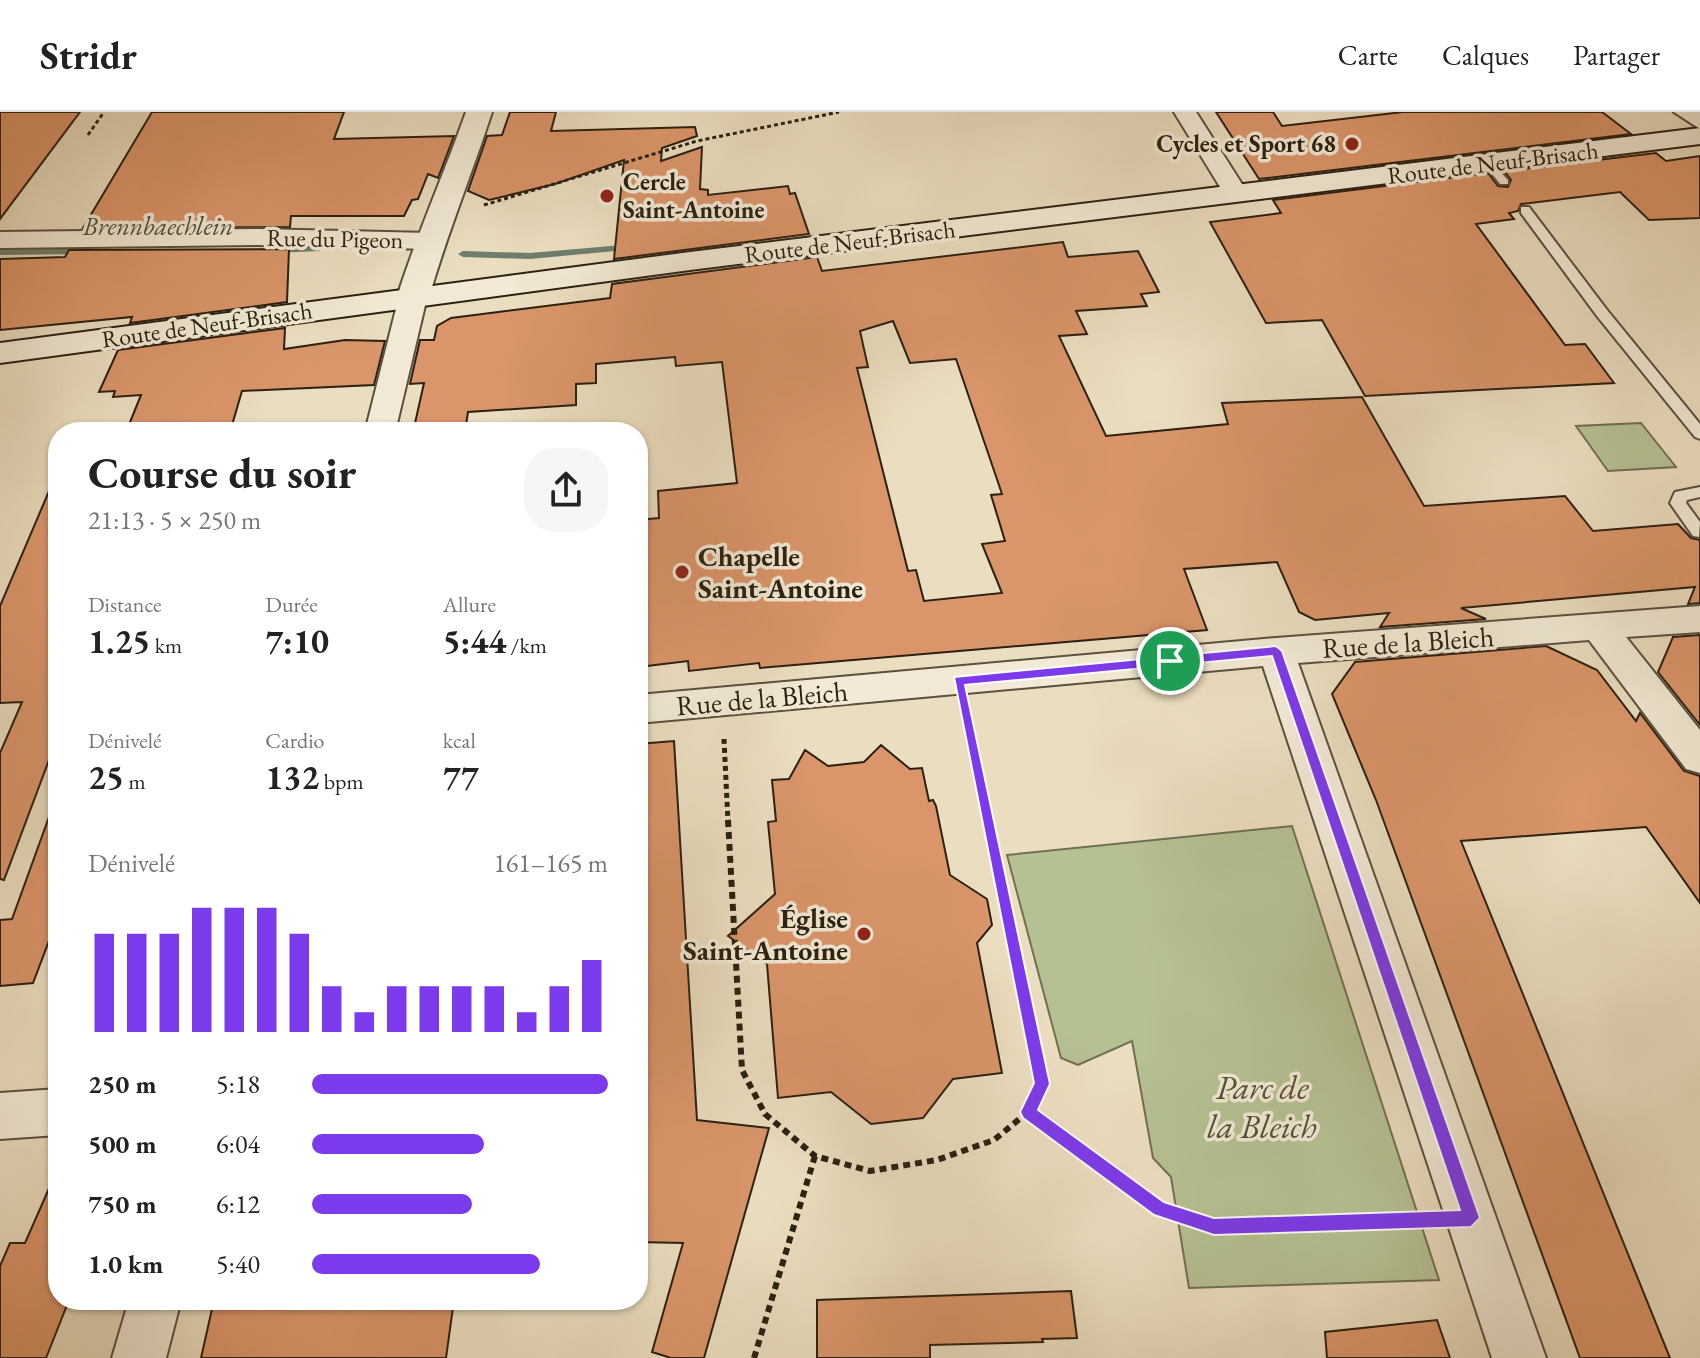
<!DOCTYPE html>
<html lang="fr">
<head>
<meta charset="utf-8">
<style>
	:root { --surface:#fff; --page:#f6f6f6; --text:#222; --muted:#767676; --line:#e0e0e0; --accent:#7c3aed }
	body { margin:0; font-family:"EB Garamond",serif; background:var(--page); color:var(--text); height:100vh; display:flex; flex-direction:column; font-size:30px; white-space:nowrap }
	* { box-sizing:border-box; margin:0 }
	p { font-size:26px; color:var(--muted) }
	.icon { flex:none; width:44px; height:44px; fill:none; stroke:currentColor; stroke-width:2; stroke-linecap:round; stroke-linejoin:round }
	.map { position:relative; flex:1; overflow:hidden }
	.panel { position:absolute; left:48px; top:310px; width:600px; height:888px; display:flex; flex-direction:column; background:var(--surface); border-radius:32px; box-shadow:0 2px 6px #0004 }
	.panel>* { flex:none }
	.pin { position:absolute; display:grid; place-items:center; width:68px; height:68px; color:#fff; margin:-34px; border:4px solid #fff; border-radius:50%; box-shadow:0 2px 8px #0007 }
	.round { display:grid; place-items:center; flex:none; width:84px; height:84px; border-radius:32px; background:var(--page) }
	.headline { display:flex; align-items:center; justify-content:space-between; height:136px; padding:0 40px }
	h1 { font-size:44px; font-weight:700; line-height:60px }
	.stats { display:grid; grid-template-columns:repeat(3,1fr); gap:12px; height:136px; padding:8px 40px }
	.stats div { display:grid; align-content:center }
	.stats b { font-size:34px; font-weight:700 }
	.stats small { font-size:22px; font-weight:400 }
	.stats p { font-size:22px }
	.chart { height:224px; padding:16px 40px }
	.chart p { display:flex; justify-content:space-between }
	.chart svg { width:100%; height:144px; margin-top:8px; stroke:var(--accent); stroke-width:6 }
	ul { padding:0 40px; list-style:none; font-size:26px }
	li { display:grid; grid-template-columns:128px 96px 1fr; align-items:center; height:60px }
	li i { height:20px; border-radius:10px; background:var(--accent) }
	header { display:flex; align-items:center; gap:48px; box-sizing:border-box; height:112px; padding:0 40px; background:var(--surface); border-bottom:2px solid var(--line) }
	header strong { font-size:38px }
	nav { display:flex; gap:44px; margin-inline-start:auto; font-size:28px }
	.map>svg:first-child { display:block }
	.green { fill:#b6c193; stroke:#707052; stroke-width:2 }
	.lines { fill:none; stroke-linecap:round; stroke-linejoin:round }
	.stream { fill:#6d7e6f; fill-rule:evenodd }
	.building { fill:#da956a; stroke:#2b2012; stroke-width:2; fill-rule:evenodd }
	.service-casing { stroke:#5b503e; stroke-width:4 }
	.minor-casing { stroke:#5b503e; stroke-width:4 }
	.tertiary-casing { stroke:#5b503e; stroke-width:4 }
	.secondary-casing { stroke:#2b2012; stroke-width:4 }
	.path-far2 { stroke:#2b2012; stroke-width:3; stroke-dasharray:4 3; stroke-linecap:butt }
	.path-far1 { stroke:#2b2012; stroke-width:5; stroke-dasharray:5 4; stroke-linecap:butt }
	.path { stroke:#2b2012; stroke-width:6; stroke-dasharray:7 5; stroke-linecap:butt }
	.service { fill:#f2ead6; fill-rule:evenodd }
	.minor { fill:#f2ead6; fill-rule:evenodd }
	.tertiary { fill:#f2ead6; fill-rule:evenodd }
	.secondary { fill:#f2ead6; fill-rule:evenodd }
	.route { fill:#7c3aed; stroke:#fff; stroke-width:2; fill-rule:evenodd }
	.poi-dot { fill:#8f2418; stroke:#f2ead6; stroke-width:3 }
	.labels { text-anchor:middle; stroke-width:7; stroke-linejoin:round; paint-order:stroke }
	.far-poi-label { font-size:24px; font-weight:bold; fill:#2b2012; stroke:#f2ead6; text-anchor:end }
	.far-street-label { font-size:24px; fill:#2b2012; stroke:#f2ead6 }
	.far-water-label { font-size:26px; font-style:italic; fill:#4c4f40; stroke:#f2ead6 }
	.poi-label { font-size:28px; font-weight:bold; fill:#2b2012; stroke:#f2ead6; text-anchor:start }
	.street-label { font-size:28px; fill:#2b2012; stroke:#f2ead6 }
	.near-park-label { font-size:34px; font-style:italic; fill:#555039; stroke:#f2ead6 }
</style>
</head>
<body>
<header>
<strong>Stridr</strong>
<nav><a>Carte</a><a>Calques</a><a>Partager</a></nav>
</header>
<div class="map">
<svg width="1700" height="1246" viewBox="0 0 1700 1246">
	<rect width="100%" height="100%" fill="#ebdec0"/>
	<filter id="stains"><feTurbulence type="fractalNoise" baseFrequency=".0025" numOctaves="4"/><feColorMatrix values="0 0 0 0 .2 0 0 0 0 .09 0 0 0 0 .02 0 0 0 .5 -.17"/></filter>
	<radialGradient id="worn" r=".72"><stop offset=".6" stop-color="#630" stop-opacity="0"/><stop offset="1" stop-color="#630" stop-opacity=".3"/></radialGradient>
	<g class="green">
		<polygon points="1641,311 1676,355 1608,359 1576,314"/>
		<polygon points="1292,714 1439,1168 1189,1176 1171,1065 1153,1046 1132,929 1078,953 1061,946 1007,743"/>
	</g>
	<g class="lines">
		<g class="stream">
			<polygon points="634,132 639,135 637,137 530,147 463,145 458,142 463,139 530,141"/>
			<polygon points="317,134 320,135 320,139 272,141 267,138 272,135"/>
			<polygon points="0,137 88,136 93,139 88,142 0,143"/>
		</g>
	</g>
	<g class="building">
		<polygon points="0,0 80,0 0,107"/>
		<polygon points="152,0 344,0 334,27 454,24 438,66 428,62 418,87 412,88 404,104 291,104 290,115 83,116"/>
		<polygon points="510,0 556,0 551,19 695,15 697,24 662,36 661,49 702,35 700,77 708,78 708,83 788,74 790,82 795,81 809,122 614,147 624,48 555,72 489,88 468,79 487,24 502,23"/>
		<polygon points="1216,0 1273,0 1282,14 1403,0 1602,0 1631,22 1259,67"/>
		<polygon points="1656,41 1666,49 1700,44 1700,106 1649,108 1620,80 1521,92 1518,99 1509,101 1514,107 1476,112 1565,233 1585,232 1614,271 1365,284 1322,208 1266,211 1210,110 1281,101 1273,88 1488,61 1498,74 1508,75 1511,68 1504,59"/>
		<path d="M1063,130L1068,145L1138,139L1159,180L1141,182L1147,194L1076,199L1087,222L1059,224L1106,324L1228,312L1222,291L1362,285L1424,394L1565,384L1593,419L1678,412L1691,426L1700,428V491L1688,492L1695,475L1461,496L1486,507L1380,515L1389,501L1315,508L1299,500L1277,450L1184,457L1207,518L760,556L759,551L689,559L688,549L638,555V408L659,406L658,379L737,371L722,250L676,254L675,245L596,252V271L576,272V293L468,300L465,320H413L424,271L410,272L420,228H434L437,214L451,206L610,186L612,172L817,145L822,159ZM893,209L910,251L956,247L1002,382L991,383L1005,429L982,432L1002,481L924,489L916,458L908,459L857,256L868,255L860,219Z"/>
		<polygon points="289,137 287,190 130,211 132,205 0,218 0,147 65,145 69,138"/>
		<polygon points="285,216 284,237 345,228 385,229 374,273 242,279 230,320 126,320 141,283 113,285 115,279 99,280 118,238"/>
		<polygon points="58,358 58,624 4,768 0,767 0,641 22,590 0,591 0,494"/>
		<polygon points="1700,523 1700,613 1658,560 1673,525"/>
		<polygon points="1546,534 1597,558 1636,609 1640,601 1684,659 1700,664 1700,791 1646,715 1461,729 1670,1246 1580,1246 1376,688 1332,582 1355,550"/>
		<polygon points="674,629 697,1008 769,1016 704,1246 671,1246 652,1240 683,1131 638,1130 638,878 642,877 638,803 638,632"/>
		<polygon points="881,633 910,657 922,656 929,689 933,688 936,694 950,763 987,787 992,813 977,831 1002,961 953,967 923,1006 871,1012 831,980 778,986 767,852 728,824 775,782 768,710 776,709 772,668 789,667 805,638 828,654 864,650"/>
		<polygon points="53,694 58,695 58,805 33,871 0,874 0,808 12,807"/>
		<polygon points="58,1056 58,1188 69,1188 46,1246 0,1246 0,1154 10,1131 25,1131"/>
		<polygon points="1071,1179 1077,1226 1042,1227 1043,1230 930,1233 930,1246 817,1246 817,1188"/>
		<polygon points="214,1188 454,1188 446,1246 201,1246"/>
		<polygon points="1437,1208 1450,1246 1327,1246 1325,1220"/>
	</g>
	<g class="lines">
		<g class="service-casing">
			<g id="service">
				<polygon points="1489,48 1508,68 1508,72 1500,72 1485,53 1483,51"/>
				<polygon points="1521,95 1529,95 1607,198 1700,312 1700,327 1695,325 1597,204 1521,101"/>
				<polygon points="1700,375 1700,385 1687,388 1686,391 1700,410 1699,425 1693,424 1670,391 1675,380"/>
			</g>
		</g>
		<g class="minor-casing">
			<g id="minor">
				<polygon points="1174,0 1196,0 1249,83 1246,88 1228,88"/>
				<polygon points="1674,0 1700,0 1700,17"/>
				<polygon points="258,117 430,121 443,129 430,137 258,133 0,136 0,120"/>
				<polygon points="413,177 423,179 427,185 395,320 365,320 399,185 403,179"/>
				<polygon points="1700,494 1700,520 1626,525 1700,618 1700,661 1686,657 1589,528 1298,551 1546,1246 1492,1246 1263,554 638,611 638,583 1276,526"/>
				<polygon points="58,977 58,1023 0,1027 0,981"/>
				<polygon points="129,1188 181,1188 166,1246 112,1246"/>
			</g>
		</g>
		<g class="tertiary-casing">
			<path id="tertiary" d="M466,0H492C472,62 447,122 429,185L424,192H402L397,185C417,122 444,62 466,0Z"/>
		</g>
		<g class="secondary-casing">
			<polygon id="secondary" points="1700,16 1700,32 690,158 0,251 0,231 690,140"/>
		</g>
		<g class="path-far2">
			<polyline points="88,23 104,0"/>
			<polyline points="484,93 697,29 839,0"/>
		</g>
		<g class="path-far1">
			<polyline points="966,605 988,710"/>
			<polyline points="724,627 728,710"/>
		</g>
		<g class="path">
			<polyline points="728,708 742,958 765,1002 815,1044 870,1059 937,1048 994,1028 1028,1000 1042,972 987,708"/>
			<polyline points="1028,1000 1160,1097 1214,1115 1422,1108"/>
			<polyline points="754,1246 815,1044"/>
		</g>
		<use href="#service" class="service"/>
		<use href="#minor" class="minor"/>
		<use href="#tertiary" class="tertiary"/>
		<use href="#secondary" class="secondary"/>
	</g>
	<path class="route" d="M1276,534L1282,539L1480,1106L1471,1115L1214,1123L1154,1103L1023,1006L1020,1000L1034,971L954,565ZM1272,544L1460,1098L1214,1106L1164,1090L1038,998L1050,972L965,573Z"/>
	<g class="poi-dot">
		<circle cx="1352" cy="32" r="8"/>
		<circle cx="607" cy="84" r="8"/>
		<circle cx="682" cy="460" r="8"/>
		<circle cx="864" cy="822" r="8"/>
	</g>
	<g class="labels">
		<g class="far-poi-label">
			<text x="1336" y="40">Cycles et Sport 68</text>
			<text x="623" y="78" text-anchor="start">Cercle<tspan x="623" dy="28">Saint-Antoine</tspan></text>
		</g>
		<g class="far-street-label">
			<text transform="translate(1493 51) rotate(-7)" y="8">Route de Neuf-Brisach</text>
			<text transform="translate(335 127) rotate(1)" y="8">Rue du Pigeon</text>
			<text transform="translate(850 130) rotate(-7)" y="8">Route de Neuf-Brisach</text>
			<text transform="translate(207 213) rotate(-8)" y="8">Route de Neuf-Brisach</text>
		</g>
		<g class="far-water-label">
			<text x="158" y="123">Brennbaechlein</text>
		</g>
		<g class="poi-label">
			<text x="698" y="454">Chapelle<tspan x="698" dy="32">Saint-Antoine</tspan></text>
			<text x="848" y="816" text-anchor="end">Église<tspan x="848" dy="32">Saint-Antoine</tspan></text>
		</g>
		<g class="street-label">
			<text transform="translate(1408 530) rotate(-4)" y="10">Rue de la Bleich</text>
			<text transform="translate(762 586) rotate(-5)" y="10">Rue de la Bleich</text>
		</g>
		<g class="near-park-label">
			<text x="1262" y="987">Parc de<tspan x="1262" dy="39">la Bleich</tspan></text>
		</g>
	</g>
	<rect width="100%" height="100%" filter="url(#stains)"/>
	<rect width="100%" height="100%" fill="url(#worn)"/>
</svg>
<div class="pin" style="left:1170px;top:549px;background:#1e9e55"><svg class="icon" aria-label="arrive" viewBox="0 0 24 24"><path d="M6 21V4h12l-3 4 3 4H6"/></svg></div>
<section class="panel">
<div class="headline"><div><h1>Course du soir</h1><p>21:13 · 5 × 250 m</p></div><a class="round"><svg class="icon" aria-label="share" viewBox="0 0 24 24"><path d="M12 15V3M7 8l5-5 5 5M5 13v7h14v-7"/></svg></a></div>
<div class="stats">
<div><p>Distance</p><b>1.25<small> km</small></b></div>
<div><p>Durée</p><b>7:10</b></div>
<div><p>Allure</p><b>5:44<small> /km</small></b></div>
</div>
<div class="stats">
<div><p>Dénivelé</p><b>25<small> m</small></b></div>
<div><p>Cardio</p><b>132<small> bpm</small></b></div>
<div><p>kcal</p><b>77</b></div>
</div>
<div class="chart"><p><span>Dénivelé</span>161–165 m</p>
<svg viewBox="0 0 160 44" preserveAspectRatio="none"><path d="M5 44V14M15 44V14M25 44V14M35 44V6M45 44V6M55 44V6M65 44V14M75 44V30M85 44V38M95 44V30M105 44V30M115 44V30M125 44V30M135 44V38M145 44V30M155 44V22"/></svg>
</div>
<ul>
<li><b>250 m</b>5:18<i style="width:100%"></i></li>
<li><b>500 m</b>6:04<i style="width:58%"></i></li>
<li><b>750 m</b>6:12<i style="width:54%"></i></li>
<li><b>1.0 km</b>5:40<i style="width:77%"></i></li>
</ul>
</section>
</div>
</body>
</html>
